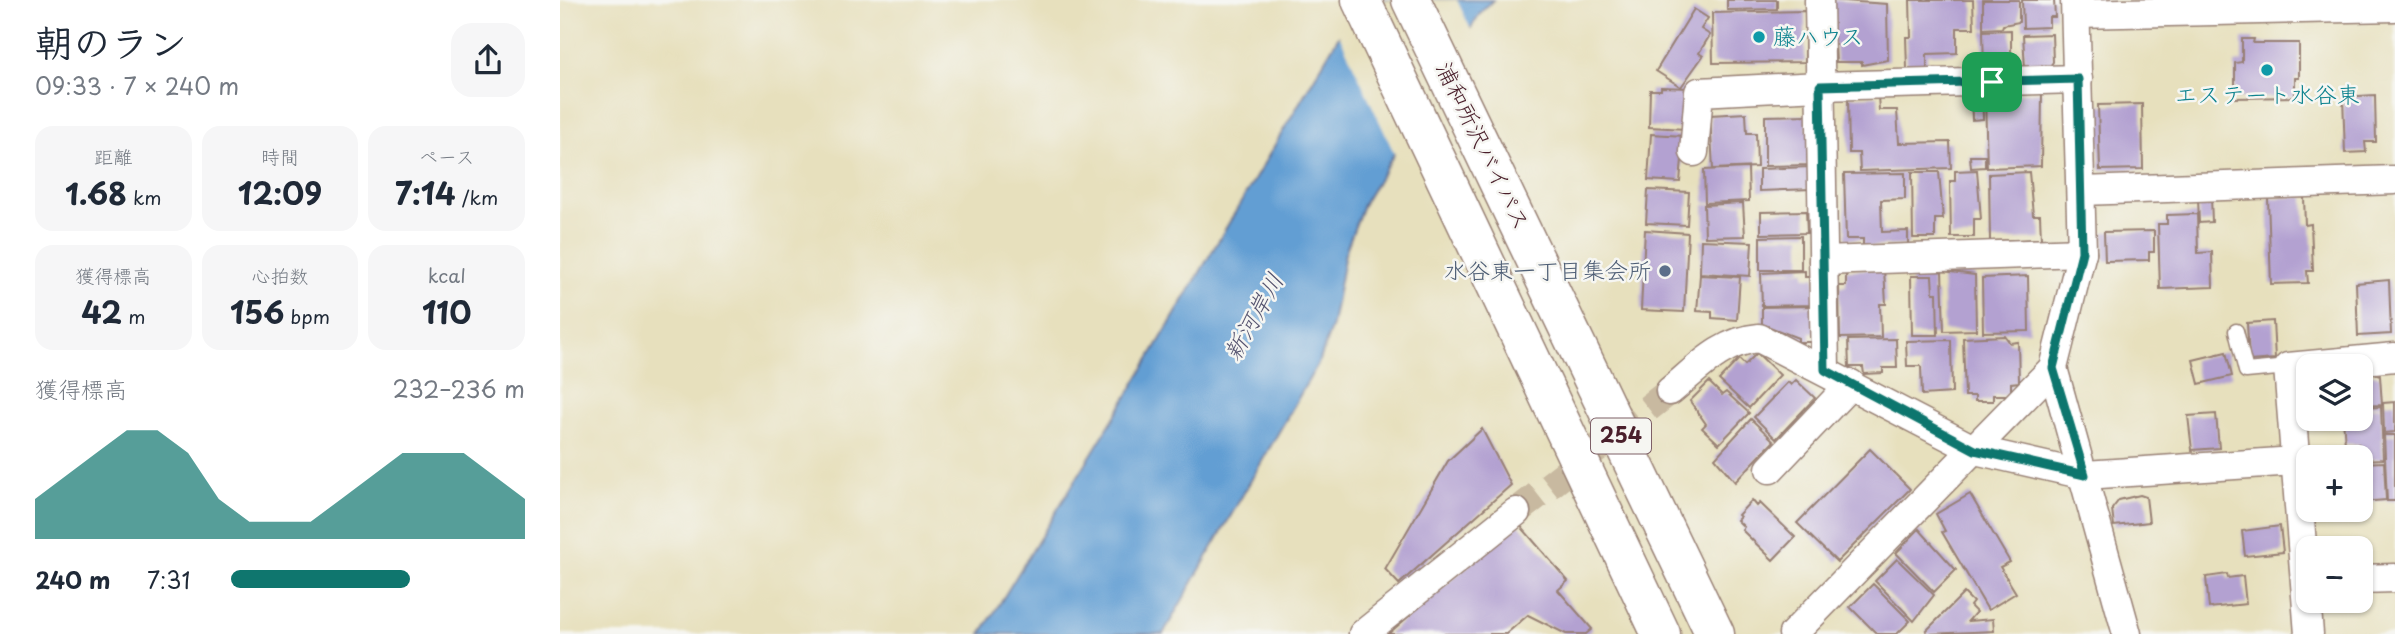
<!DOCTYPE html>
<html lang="ja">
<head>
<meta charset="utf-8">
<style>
	:root { --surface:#fff; --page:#f6f6f7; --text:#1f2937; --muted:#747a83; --accent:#0f766e }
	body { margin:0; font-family:"Playpen Sans","Klee One",sans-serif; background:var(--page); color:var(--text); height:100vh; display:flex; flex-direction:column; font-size:26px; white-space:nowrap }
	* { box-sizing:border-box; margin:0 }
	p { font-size:23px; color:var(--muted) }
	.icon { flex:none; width:38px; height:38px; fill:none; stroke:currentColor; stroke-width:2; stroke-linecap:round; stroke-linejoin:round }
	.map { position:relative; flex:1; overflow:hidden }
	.details { display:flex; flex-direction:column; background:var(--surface); width:560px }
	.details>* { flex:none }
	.controls { position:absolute; left:1736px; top:354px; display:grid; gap:14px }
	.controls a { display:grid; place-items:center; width:77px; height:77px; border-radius:14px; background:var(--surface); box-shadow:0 2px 5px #0004; font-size:35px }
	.pin { position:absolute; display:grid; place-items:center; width:60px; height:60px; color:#fff; margin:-30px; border-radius:14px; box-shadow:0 4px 10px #0006 }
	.round { display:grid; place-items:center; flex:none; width:74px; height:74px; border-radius:21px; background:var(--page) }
	.headline { display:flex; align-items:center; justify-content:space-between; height:119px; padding:0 35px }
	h1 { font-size:38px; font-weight:700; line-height:52px }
	.figures { display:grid; grid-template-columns:repeat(3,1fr); gap:10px; height:119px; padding:7px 35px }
	.figures div { display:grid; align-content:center; border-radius:18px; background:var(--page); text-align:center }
	.figures b { font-size:30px; font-weight:700 }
	.figures small { font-size:19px; font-weight:400 }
	.figures p { font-size:19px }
	.chart { height:196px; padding:14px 35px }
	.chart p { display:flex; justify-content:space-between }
	.chart svg { width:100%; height:126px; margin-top:7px; fill:var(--accent); opacity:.7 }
	ul { padding:0 35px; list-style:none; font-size:23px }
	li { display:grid; grid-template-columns:112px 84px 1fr; align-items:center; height:52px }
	li i { height:18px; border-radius:9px; background:var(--accent) }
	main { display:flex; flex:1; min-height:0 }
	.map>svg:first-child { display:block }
	.water { fill:#629ed3; stroke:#565e7f; stroke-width:2 }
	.pier { fill:#e7e0bd }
	.building { fill:#b3a1d1 }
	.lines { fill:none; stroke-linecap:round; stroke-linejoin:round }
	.minor-tunnel { stroke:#c8b9a0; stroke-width:28; stroke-dasharray:28 14; stroke-linecap:butt }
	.service-casing { stroke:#988074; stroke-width:17 }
	.minor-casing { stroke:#988074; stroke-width:31 }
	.trunk-casing { stroke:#988074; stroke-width:41 }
	.service { stroke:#fff; stroke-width:14 }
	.minor { stroke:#fff; stroke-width:28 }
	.trunk { stroke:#fff; stroke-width:38 }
	.route-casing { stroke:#fff; stroke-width:14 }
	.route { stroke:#0f766e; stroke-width:9 }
	.culture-dot { fill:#0f9aa8; stroke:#f6f6f2; stroke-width:2.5 }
	.service-dot { fill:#5c6f8a; stroke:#f6f6f2; stroke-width:2.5 }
	.labels { text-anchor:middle; stroke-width:5; stroke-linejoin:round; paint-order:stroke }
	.shield { fill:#f6f6f2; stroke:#7e6067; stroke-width:2 }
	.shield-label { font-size:21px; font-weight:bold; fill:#4a1f2b }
	.culture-label { font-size:23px; fill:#0d838f; stroke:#f6f6f2; text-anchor:start }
	.street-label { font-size:23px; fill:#4a1f2b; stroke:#f6f6f2 }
	.service-label { font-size:23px; fill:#4e5e75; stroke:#f6f6f2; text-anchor:end }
	.water-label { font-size:24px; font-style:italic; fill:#54526e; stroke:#f6f6f2 }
</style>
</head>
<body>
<main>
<section class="details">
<div class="headline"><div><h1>朝のラン</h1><p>09:33 · 7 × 240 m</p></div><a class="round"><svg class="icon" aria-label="share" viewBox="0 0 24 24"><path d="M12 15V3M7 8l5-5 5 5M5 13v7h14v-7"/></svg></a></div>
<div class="figures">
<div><p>距離</p><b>1.68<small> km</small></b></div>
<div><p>時間</p><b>12:09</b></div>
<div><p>ペース</p><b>7:14<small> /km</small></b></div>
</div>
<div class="figures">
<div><p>獲得標高</p><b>42<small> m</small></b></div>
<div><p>心拍数</p><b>156<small> bpm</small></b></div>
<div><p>kcal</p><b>110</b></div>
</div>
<div class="chart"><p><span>獲得標高</span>232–236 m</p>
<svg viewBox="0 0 160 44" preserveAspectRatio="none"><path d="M0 44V30L10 22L20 14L30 6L40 6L50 14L60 30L70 38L80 38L90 38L100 30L110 22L120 14L130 14L140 14L150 22L160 30V44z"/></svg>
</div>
<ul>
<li><b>240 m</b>7:31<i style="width:61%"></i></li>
</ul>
</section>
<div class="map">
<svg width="1835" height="634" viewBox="0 0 1835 634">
	<rect width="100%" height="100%" fill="#f6f6f2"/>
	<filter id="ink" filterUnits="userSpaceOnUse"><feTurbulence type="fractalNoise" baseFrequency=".0143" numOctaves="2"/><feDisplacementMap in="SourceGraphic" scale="14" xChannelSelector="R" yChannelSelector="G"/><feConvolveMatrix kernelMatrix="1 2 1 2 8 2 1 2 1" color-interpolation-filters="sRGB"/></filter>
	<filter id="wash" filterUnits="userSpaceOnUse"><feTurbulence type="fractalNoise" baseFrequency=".00686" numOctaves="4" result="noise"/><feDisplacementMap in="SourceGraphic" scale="28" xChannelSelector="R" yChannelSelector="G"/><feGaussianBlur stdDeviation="1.57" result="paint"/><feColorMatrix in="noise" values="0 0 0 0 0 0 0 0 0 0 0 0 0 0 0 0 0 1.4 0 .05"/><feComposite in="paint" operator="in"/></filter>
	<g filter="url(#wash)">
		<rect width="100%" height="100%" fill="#e7e0bd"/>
		<polygon class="water" points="800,0 933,0 920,13 803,205 785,253 772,325 760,360 603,634 421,634 566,398"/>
		<polygon class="pier" points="796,0 897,0 912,32 836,157 777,30"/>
		<g id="blocks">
			<g class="building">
				<polygon points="1167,0 1217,0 1217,9 1167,10"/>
				<polygon points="1269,0 1327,4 1328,60 1302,65 1302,62 1276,62 1275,45 1270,45"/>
				<polygon points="1350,0 1413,0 1414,28 1397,28 1397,53 1367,54 1367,69 1347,69 1346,37 1351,37"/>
				<polygon points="1423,0 1459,0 1459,22 1443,25 1442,28 1423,29"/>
				<polygon points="1462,0 1494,0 1495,17 1489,17 1489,27 1463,28"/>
				<polygon points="1134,9 1148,18 1141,29 1150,35 1139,53 1143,56 1121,87 1096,71"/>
				<polygon points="1245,11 1245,62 1153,63 1152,13"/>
				<polygon points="1451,30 1451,67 1424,67 1423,31"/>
				<polygon points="1492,34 1493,62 1489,67 1465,69 1463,35"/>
				<polygon points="1682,39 1694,39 1693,43 1739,43 1739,78 1735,78 1735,97 1675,98 1675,63 1682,62"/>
				<polygon points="1101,87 1128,88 1126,129 1089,127 1090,90 1101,90"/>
				<polygon points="1482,92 1481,166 1427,168 1425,95"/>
				<polygon points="1411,95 1422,95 1423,119 1412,120"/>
				<polygon points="1815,95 1816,142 1805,142 1806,152 1785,153 1783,97"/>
				<polygon points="1318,96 1319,110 1337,110 1339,143 1390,142 1391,168 1300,171 1299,153 1289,153 1288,97"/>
				<polygon points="1582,104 1583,169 1540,170 1538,105"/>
				<polygon points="1186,113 1187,133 1196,133 1197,167 1153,169 1150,115"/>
				<polygon points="1247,115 1247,130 1251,130 1248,165 1205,166 1205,116"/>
				<polygon points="1091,134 1124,136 1120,182 1088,180"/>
				<polygon points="1410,156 1425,156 1425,167 1411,168"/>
				<polygon points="1251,167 1252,189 1199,191 1199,169"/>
				<polygon points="1188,168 1189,201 1145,203 1144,170"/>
				<polygon points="1417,170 1421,219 1414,219 1414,237 1391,237 1390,181 1395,181 1395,171"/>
				<polygon points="1352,172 1379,172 1383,219 1375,219 1375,238 1353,238"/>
				<polygon points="1469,172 1473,215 1480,215 1481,239 1430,241 1429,174"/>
				<polygon points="1345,173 1345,199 1321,200 1322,232 1348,231 1348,245 1303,247 1303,239 1286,239 1284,174"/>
				<polygon points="1088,190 1129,192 1127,225 1086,223"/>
				<polygon points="1651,197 1652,222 1639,223 1638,198"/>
				<polygon points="1744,197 1745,225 1751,224 1753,271 1747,271 1748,283 1711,284 1708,198"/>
				<polygon points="1183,203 1185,236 1145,237 1144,205"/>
				<polygon points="1246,211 1247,233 1201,234 1201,212"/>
				<polygon points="1637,214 1638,253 1652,252 1653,287 1600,289 1598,224 1607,224 1607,215"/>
				<polygon points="1085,230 1128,233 1124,312 1081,310"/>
				<polygon points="1594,231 1594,252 1589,252 1589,260 1545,261 1544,232"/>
				<polygon points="1241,236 1241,270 1200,270 1200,237"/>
				<polygon points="1141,240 1192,242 1190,276 1140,273"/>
				<polygon points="1324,269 1326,304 1320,304 1321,337 1280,338 1279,286 1286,286 1286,270"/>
				<polygon points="1245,271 1245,277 1255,277 1256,305 1202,306 1201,273"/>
				<polygon points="1382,271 1415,275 1416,330 1384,331"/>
				<polygon points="1140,275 1180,277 1177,320 1152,318 1152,312 1137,311"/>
				<polygon points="1351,276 1372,276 1373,293 1377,293 1378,335 1352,335"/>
				<polygon points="1468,276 1469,331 1423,332 1422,278"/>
				<polygon points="1829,280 1831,334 1798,336 1796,283"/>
				<polygon points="1255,306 1255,332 1250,332 1250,342 1238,342 1238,338 1202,324 1202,307"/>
				<polygon points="1713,321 1715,359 1689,361 1687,323"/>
				<polygon points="1445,336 1450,343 1458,342 1459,382 1451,383 1451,395 1433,395 1433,401 1415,401 1415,396 1405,396 1403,338"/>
				<polygon points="1336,339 1337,368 1323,368 1323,373 1304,374 1303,367 1289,367 1288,340"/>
				<polygon points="1391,340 1392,393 1362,395 1361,366 1347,366 1346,341"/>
				<polygon points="1666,352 1672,376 1639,384 1633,360"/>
				<polygon points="1197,353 1220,375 1189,408 1159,380 1179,359 1185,365"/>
				<polygon points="1814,374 1820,376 1822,405 1801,406 1801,375"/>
				<polygon points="1236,380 1255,398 1216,439 1194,417 1228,382 1231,385"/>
				<polygon points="1149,382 1162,395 1166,392 1189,413 1159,444 1142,428 1146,424 1130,401"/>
				<polygon points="1835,402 1835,432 1824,433 1823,403"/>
				<polygon points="1821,407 1823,459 1801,460 1799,444 1785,444 1783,418 1801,418 1801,408"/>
				<polygon points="1656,414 1659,448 1632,450 1628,416"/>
				<polygon points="1191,419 1214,441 1175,482 1155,458"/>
				<polygon points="922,429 951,485 839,584 825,569 888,461"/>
				<polygon points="1824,435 1835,435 1835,501 1827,501"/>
				<polygon points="1310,449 1350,489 1277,562 1237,523"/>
				<polygon points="1824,462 1826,500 1801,502 1801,463"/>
				<polygon points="1410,494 1450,562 1440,567 1456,593 1428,610 1382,532 1385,531 1376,514"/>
				<polygon points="1580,495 1586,497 1589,522 1554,526 1552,509 1559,500"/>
				<polygon points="1192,500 1197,506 1200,503 1235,537 1213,560 1182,530 1184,527 1177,520 1180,517 1178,515"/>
				<polygon points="958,523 1008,581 998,590 1032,629 1026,634 1006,634 968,615 946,634 828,634"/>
				<polygon points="1720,526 1723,552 1685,556 1682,531"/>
				<polygon points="1359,529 1396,570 1374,592 1336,553"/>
				<polygon points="1337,559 1374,595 1354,621 1315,581"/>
				<polygon points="1667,574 1668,578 1683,576 1686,604 1649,608 1646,577"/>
				<polygon points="1313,584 1350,621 1337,634 1317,634 1290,607"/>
				<polygon points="1404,593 1413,602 1410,606 1416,612 1408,621 1433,619 1434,631 1368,634 1366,631"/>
			</g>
		</g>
	</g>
	<g filter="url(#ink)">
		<use href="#blocks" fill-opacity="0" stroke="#988074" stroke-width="2"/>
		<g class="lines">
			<polyline class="minor-tunnel" points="956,512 1110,391"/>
			<g class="service-casing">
				<polyline id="service" points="1676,331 1686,371 1728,367"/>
			</g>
			<g class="minor-casing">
				<g id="minor">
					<polyline points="1259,0 1265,370"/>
					<polyline points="1515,0 1522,252 1493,368 1567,634"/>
					<polyline points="1516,14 1835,7"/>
					<polyline points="1134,152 1139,92 1260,86 1518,79"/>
					<polyline points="1522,191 1835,180"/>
					<polyline points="1263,261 1522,252"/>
					<path d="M1110,391C1138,368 1162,341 1199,338L1415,450L1525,475L1735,461"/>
					<polyline points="1210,469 1291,384"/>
					<polyline points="1801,579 1835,578"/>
					<polyline points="803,634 956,512"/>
					<polyline points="1233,634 1493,368"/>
					<polyline points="1749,634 1728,367 1835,357"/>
				</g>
			</g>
			<g class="trunk-casing">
				<g id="trunk">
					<polyline points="801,0 1101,634"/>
					<polyline points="851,0 1155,634"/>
				</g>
			</g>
			<use href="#service" class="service"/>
			<use href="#minor" class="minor"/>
			<use href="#trunk" class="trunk"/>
		</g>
	</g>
	<g class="lines" filter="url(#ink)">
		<g class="route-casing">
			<polygon id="route" points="1518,79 1522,252 1493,368 1525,475 1415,450 1265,370 1260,86"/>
		</g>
		<use href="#route" class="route"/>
	</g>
	<g class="culture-dot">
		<circle cx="1199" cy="37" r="7"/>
		<circle cx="1707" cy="70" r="7"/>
	</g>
	<circle class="service-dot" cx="1105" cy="271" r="7"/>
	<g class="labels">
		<rect class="shield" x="1031" y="418.5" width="60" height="35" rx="5"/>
		<g class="shield-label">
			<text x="1061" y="443">254</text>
		</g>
		<g class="culture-label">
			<text x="1213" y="45">藤ハウス</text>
			<text x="1707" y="103" text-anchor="middle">エステート水谷東</text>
		</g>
		<g class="street-label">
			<text transform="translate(923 146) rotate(64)" y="8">浦和所沢バイパス</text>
		</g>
		<g class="service-label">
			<text x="1091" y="279">水谷東一丁目集会所</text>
		</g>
		<g class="water-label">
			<text transform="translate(694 317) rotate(-61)" y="8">新河岸川</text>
		</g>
	</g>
</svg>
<div class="controls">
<a><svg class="icon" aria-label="layers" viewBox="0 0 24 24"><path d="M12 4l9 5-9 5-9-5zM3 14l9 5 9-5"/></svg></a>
<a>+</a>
<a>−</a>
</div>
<div class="pin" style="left:1432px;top:82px;background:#1e9e55"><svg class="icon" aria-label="arrive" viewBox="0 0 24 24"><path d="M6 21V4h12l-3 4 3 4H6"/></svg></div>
</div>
</main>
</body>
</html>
